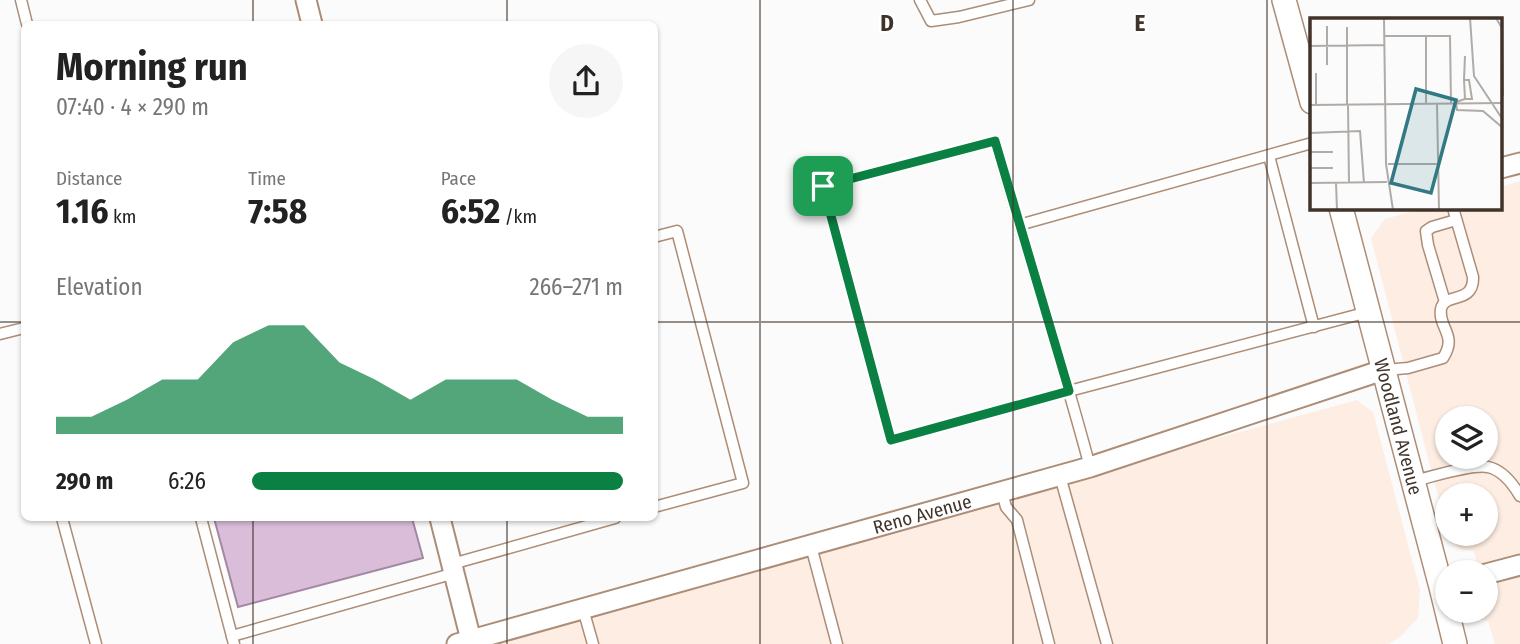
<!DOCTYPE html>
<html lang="en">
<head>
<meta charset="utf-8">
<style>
	:root { --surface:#fff; --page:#f6f6f6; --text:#222; --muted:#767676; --accent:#0b8043 }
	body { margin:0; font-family:"Fira Sans Condensed",sans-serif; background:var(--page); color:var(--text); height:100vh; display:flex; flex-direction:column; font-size:26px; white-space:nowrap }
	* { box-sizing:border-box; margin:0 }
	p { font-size:23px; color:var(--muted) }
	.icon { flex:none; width:38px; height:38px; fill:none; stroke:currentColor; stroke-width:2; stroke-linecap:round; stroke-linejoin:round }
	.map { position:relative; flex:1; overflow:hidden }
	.sheet { position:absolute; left:21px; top:21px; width:637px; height:500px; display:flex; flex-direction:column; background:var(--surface); border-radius:10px; box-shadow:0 2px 5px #0004 }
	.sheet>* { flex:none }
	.tools { position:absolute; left:1435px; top:406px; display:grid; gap:14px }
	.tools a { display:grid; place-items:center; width:63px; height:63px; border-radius:50%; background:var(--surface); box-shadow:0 2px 5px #0004; font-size:35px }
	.pin { position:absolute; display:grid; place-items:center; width:60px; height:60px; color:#fff; margin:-30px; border-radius:14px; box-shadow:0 4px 10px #0006 }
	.round { display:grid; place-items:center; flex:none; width:74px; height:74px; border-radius:37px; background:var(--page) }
	.summary { display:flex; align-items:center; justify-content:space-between; height:119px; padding:0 35px }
	h1 { font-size:38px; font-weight:700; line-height:52px }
	.metrics { display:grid; grid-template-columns:repeat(3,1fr); gap:10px; height:119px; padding:7px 35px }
	.metrics div { display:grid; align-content:center }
	.metrics b { font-size:35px; font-weight:700 }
	.metrics small { font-size:19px; font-weight:400 }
	.metrics p { font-size:19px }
	.chart { height:196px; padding:14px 35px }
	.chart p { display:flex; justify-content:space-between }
	.chart svg { width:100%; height:126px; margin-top:7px; fill:var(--accent); opacity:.7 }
	ul { padding:0 35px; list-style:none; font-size:23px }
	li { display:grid; grid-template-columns:112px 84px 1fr; align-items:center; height:52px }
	li i { height:18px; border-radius:9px; background:var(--accent) }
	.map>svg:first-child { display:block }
	.built { fill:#feede2; fill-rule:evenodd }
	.building { fill:#d9bdd9; stroke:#a388a3; stroke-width:2 }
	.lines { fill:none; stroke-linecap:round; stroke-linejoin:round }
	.service-casing { stroke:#ac8d77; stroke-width:13 }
	.minor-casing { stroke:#ac8d77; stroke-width:23 }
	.tertiary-casing { stroke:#ac8d77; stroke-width:26 }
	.service { stroke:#fff; stroke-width:10 }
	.minor { stroke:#fff; stroke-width:19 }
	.tertiary { stroke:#fff; stroke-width:23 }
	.route-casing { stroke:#fff; stroke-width:14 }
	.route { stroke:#0b8043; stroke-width:9 }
	.grid { fill:none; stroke:#40332a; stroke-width:2; stroke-opacity:0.55 }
	.labels { text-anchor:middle; stroke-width:5; stroke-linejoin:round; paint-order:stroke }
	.street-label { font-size:19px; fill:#40332a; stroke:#fff }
	.inset-road { fill:none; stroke:#b0aba7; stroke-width:2 }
	.view { fill:#327983; fill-opacity:0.15; stroke:#327983; stroke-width:3.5 }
	.inset-edge { fill:none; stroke:#40332a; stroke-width:3.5 }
	.grid-label { font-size:23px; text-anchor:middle; font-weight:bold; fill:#40332a; stroke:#fff; stroke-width:5; stroke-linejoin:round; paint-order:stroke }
</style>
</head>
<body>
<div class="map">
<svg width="1520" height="644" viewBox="0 0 1520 644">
	<rect width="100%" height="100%" fill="#fbfbfb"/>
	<g class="built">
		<path d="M1520,181V644H1495L1488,621L1471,618L1472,611H1486V572H1479L1474,551L1460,549L1449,537L1448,534H1486V495H1447V531L1371,238L1385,219L1424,208H1501V187ZM1447,418H1486V457H1447Z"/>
		<polygon points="1357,400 1373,412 1420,590 1418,618 1401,636 1389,644 465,644"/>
	</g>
	<polygon class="building" points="214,518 412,518 423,558 238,607"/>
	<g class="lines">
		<g class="service-casing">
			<g id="service">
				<polyline points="21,0 27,24"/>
				<polyline points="920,0 931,21 959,17 1029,0"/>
				<polyline points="1269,156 1314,327"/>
				<polyline points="1019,225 1312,143"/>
				<polyline points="654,237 677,231 743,483 654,507"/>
				<polyline points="1445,302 1428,245 1426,231 1432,227 1456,220"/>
				<polyline points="0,334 24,328"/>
				<path d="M1385,370L1408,368L1443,358C1458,335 1438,328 1441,309C1444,292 1474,305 1473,277L1453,208"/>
				<path d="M1090,467C1061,358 1026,250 995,141L823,186L891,440L1069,391L1368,312"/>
				<polyline points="1060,476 1107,644"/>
				<path d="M1413,481C1432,477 1471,464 1488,467C1502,470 1513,484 1520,496"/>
				<polyline points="1002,492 1006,507 1017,520 1049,644"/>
				<polyline points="62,518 96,644"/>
				<polyline points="201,518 234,644"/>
				<polyline points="811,546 837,644"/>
				<polyline points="452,564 615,518"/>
				<polyline points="583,609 593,644"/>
				<polyline points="232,636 455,573"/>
			</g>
		</g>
		<g class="minor-casing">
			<g id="minor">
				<polyline points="306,0 312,24"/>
				<polyline points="1501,168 1520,163"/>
				<polyline points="440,518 471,640"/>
				<polyline points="1486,574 1520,565"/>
				<path id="s1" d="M457,644L1090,467L1383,370"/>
			</g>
		</g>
		<g class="tertiary-casing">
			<g id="tertiary">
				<polyline points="1284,0 1312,102"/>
				<path id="s2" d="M1341,208L1441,587L1455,644"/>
			</g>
		</g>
		<use href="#service" class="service"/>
		<use href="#minor" class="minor"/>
		<use href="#tertiary" class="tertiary"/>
	</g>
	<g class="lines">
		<g class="route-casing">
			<polygon id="route" points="995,141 1069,391 891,440 823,186"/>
		</g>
		<use href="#route" class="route"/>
	</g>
	<path class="grid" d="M253,0V24M507,0V24M760,0V644M1013,0V644M1267,0V644M0,322H24M654,322H1520M253,518V644M507,518V644"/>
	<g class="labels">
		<g class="street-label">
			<text dy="7" stroke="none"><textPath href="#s2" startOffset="226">Woodland Avenue</textPath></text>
			<text dy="7" stroke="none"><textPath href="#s1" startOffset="483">Reno Avenue</textPath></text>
		</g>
	</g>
	<g transform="translate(1310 18)">
		<rect width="192" height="192" fill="#fbfbfb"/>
		<path class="inset-road" d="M74,0L76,146L83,192M160,0L164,58L193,102M186,0L192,10L193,78M17,8V47M37,9V86M75,18H140L141,86M116,18V85M0,28L75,27M154,62H159L162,81H155L154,62L155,38M155,81L146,84L147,92L173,93L193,110M6,86V55M38,86L39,165M127,86L129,192M0,87L193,85M0,115L50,113L54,165M0,134H23M78,146H129M0,150H23M0,165L77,164M26,165L27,192M129,192H153"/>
		<path class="view" d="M106,71L146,82L121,175L81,165Z"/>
		<rect width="192" height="192" class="inset-edge"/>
	</g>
	<g class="grid-label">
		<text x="887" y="31">D</text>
		<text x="1140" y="31">E</text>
	</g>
</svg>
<div class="tools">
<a><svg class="icon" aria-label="layers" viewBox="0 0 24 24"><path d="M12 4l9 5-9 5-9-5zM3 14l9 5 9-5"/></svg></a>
<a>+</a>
<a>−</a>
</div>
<div class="pin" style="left:823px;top:186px;background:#1e9e55"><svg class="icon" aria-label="arrive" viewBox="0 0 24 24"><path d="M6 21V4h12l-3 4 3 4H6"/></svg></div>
<section class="sheet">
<div class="summary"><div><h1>Morning run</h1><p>07:40 · 4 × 290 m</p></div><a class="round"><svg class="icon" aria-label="share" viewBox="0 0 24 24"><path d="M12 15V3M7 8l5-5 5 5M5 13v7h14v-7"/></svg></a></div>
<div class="metrics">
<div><p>Distance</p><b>1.16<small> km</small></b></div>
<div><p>Time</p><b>7:58</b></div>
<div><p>Pace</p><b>6:52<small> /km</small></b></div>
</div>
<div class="chart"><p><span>Elevation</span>266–271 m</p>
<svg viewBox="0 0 160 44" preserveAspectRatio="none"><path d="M0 44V38L10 38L20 32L30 25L40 25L50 12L60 6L70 6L80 19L90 25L100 32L110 25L120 25L130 25L140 32L150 38L160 38V44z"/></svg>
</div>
<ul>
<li><b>290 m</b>6:26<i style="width:100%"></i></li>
</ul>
</section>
</div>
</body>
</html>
